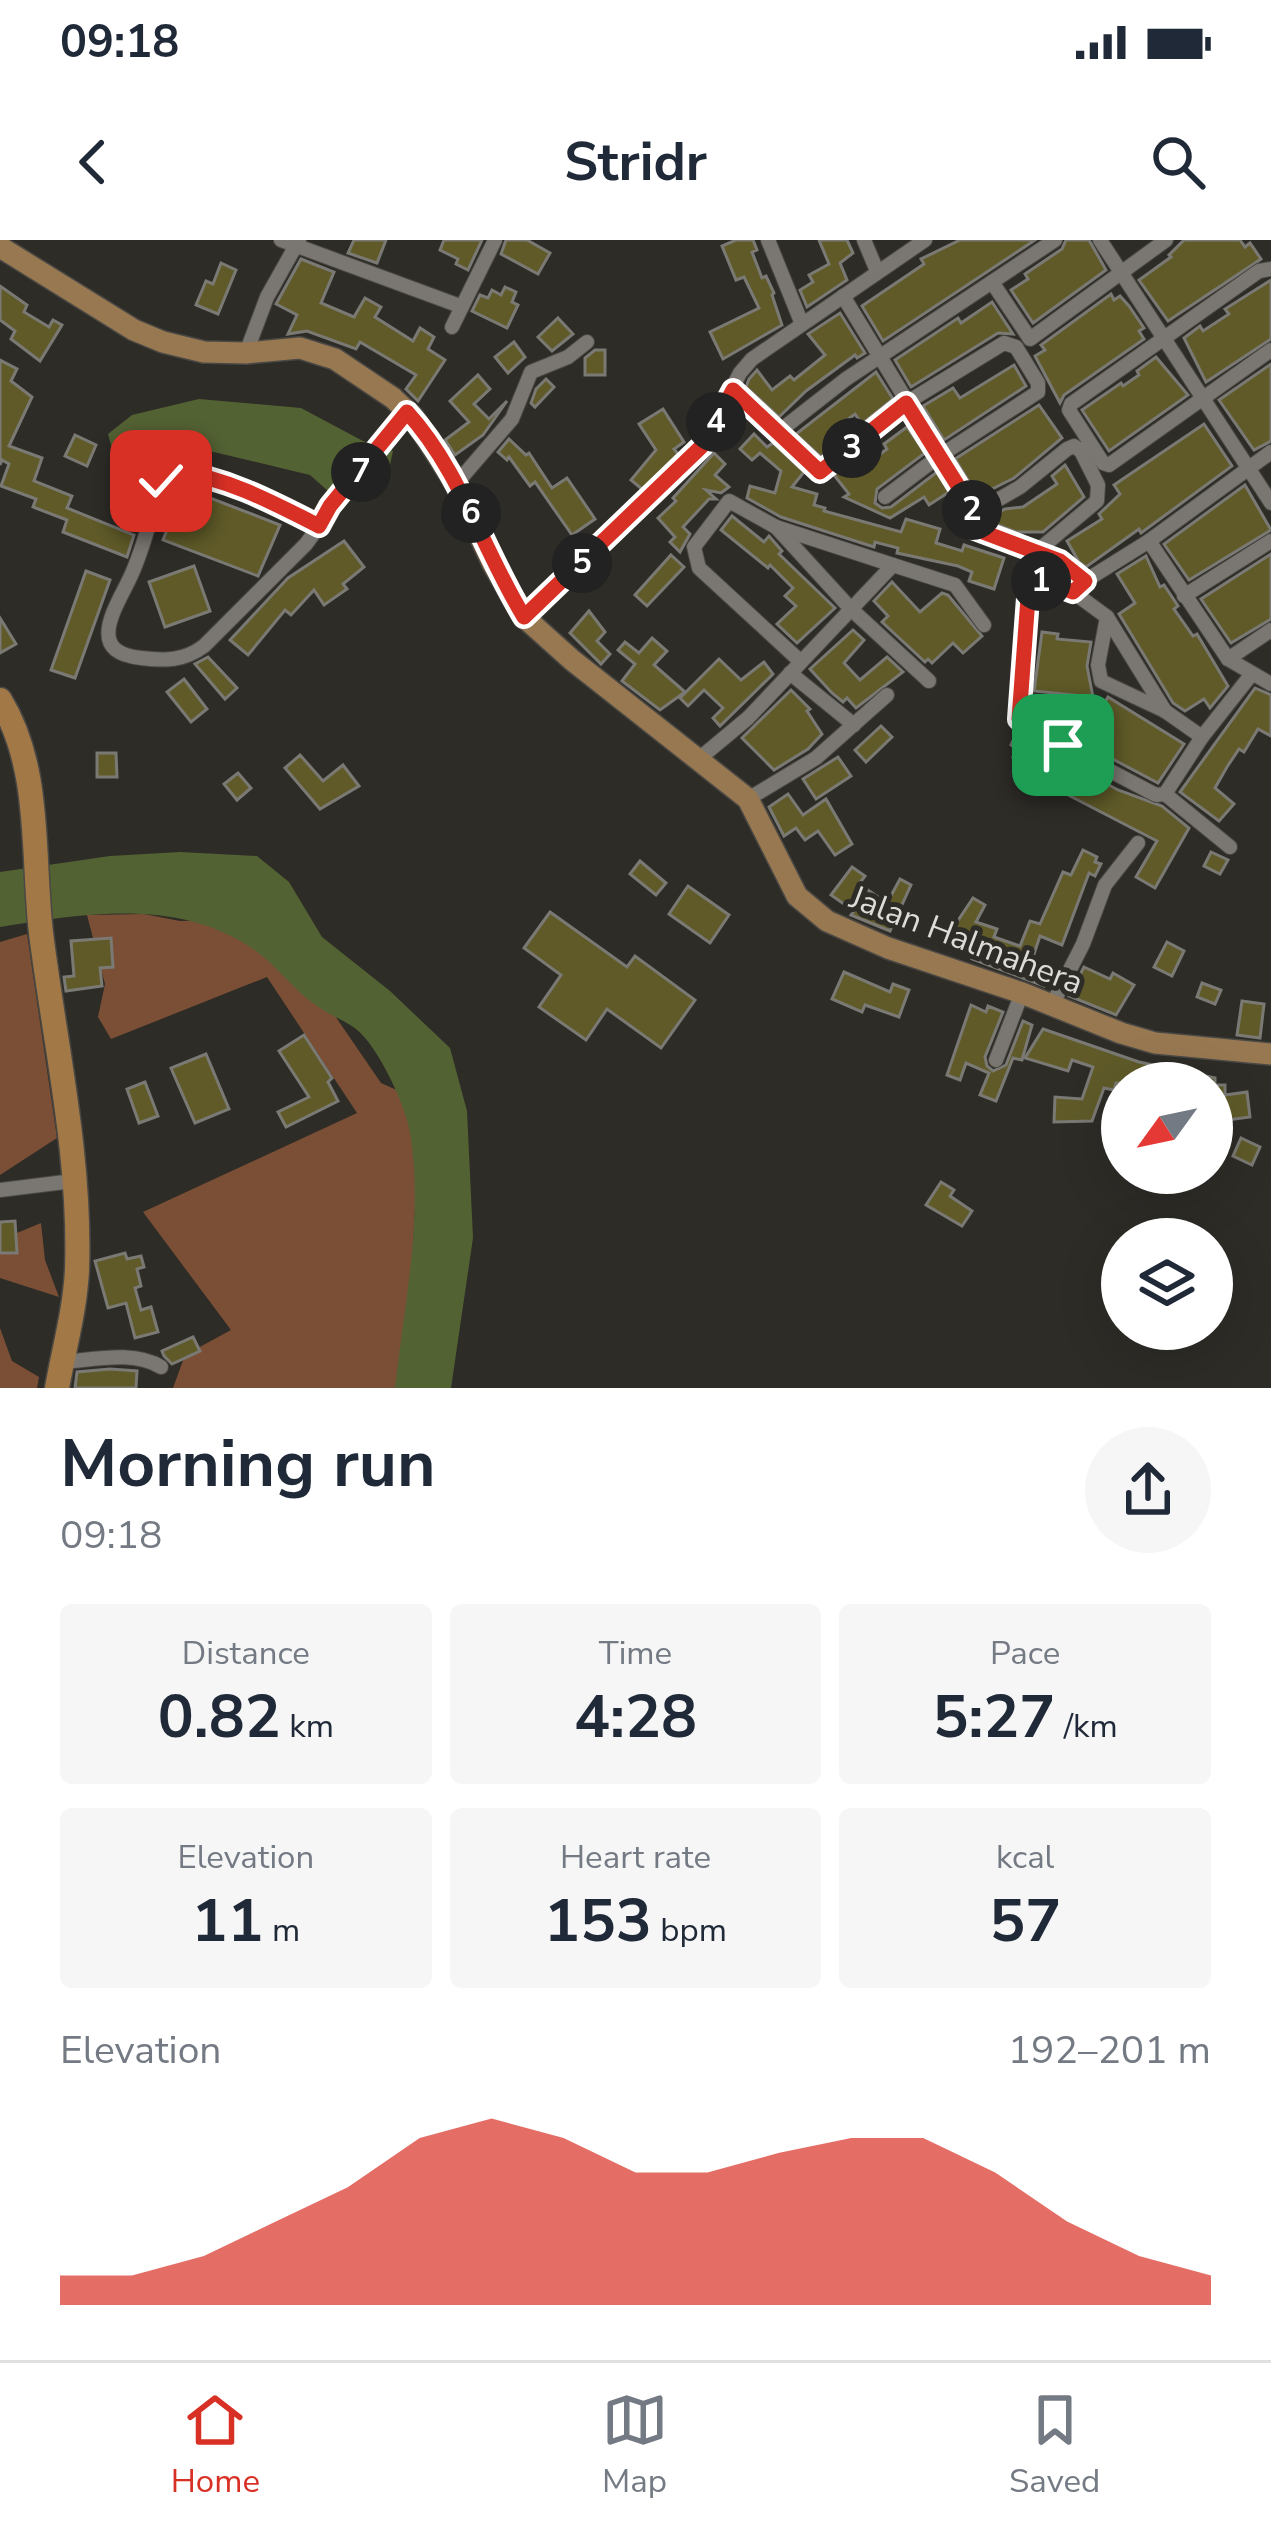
<!DOCTYPE html>
<html lang="en">
<head>
<meta charset="utf-8">
<style>
	:root { --surface:#fff; --page:#f6f6f7; --text:#1f2937; --muted:#747a83; --line:#e0e1e3; --accent:#d93025 }
	body { margin:0; font-family:"Nunito Sans",sans-serif; background:var(--page); color:var(--text); height:100vh; display:flex; flex-direction:column; font-size:45px; white-space:nowrap }
	* { box-sizing:border-box; margin:0 }
	p { font-size:39px; color:var(--muted) }
	.icon { flex:none; width:66px; height:66px; fill:none; stroke:currentColor; stroke-width:2; stroke-linecap:round; stroke-linejoin:round }
	.map { position:relative; height:1148px; overflow:hidden }
	.panel { display:flex; flex-direction:column; background:var(--surface); flex:1 }
	.panel>* { flex:none }
	.needle { width:78px; rotate:237deg }
	.buttons { position:absolute; left:1101px; top:822px; display:grid; gap:24px }
	.buttons a { display:grid; place-items:center; width:132px; height:132px; border-radius:50%; background:var(--surface); box-shadow:0 12px 48px #0002; font-size:60px }
	.pin { position:absolute; display:grid; place-items:center; width:102px; height:102px; color:#fff; margin:-51px; border-radius:24px; box-shadow:0 6px 18px #0006 }
	.km { position:absolute; width:60px; height:60px; margin:-30px; border-radius:50%; background:#222; color:#fff; font-size:33px; line-height:60px; text-align:center }
	.round { display:grid; place-items:center; flex:none; width:126px; height:126px; border-radius:63px; background:var(--page) }
	.summary { display:flex; align-items:center; justify-content:space-between; height:204px; padding:0 60px }
	h1 { font-size:66px; font-weight:700; line-height:90px }
	.stats { display:grid; grid-template-columns:repeat(3,1fr); gap:18px; height:204px; padding:12px 60px }
	.stats div { display:grid; align-content:center; border-radius:12px; background:var(--page); text-align:center }
	.stats b { font-size:60px; font-weight:700 }
	.stats small { font-size:33px; font-weight:400 }
	.stats p { font-size:33px }
	.chart { height:336px; padding:24px 60px }
	.chart p { display:flex; justify-content:space-between }
	.chart svg { width:100%; height:216px; margin-top:12px; fill:var(--accent); opacity:.7 }
	.status { display:flex; justify-content:space-between; align-items:center; height:84px; padding:0 60px; background:var(--surface); direction:ltr }
	.status svg { height:33px; fill:currentColor }
	header { display:flex; justify-content:space-between; align-items:center; height:156px; padding:0 60px; background:var(--surface); font-size:54px; font-weight:700 }
	.tab-bar { display:flex; justify-content:space-around; align-items:center; height:168px; border-top:3px solid var(--line); background:var(--surface); font-size:33px; color:var(--muted) }
	.tab-bar a { display:grid; justify-items:center; gap:6px }
	.tab-bar .selected { color:var(--accent) }
	.map>svg:first-child { display:block }
	.forest { fill:#7b4f36 }
	.water { fill:#536233 }
	.building { fill:#5f5a28; stroke:#7a7974; stroke-width:3 }
	.lines { fill:none; stroke-linecap:round; stroke-linejoin:round }
	.minor-casing { stroke:#4a4844; stroke-width:16 }
	.primary-casing { stroke:#4a4844; stroke-width:24 }
	.trunk-casing { stroke:#4a4844; stroke-width:27 }
	.minor { stroke:#7a7772; stroke-width:14 }
	.primary { stroke:#987851; stroke-width:21 }
	.trunk { stroke:#a27846; stroke-width:24 }
	.route-casing { stroke:#fff; stroke-width:24 }
	.route { stroke:#d93025; stroke-width:15 }
	.labels { text-anchor:middle; stroke-width:10; stroke-linejoin:round; paint-order:stroke }
	.street-label { font-size:33px; fill:#dddcd9; stroke:#2e2c27 }
</style>
</head>
<body>
<div class="status"><b>09:18</b><svg viewBox="0 0 49 12"><path d="M0 12V9h3v3zM5 12V6h3v6zM10 12V3h3v9zM15 12V0h3v12zM26 1h20v11H26zM47 4h2v5h-2z"/></svg></div>
<header><svg class="icon" aria-label="back" viewBox="0 0 24 24"><path d="M15 5l-7 7 7 7"/></svg>Stridr<svg class="icon" aria-label="search" viewBox="0 0 24 24"><circle cx="10" cy="10" r="6"/><path d="M15 15l6 6"/></svg></header>
<div class="map">
<svg width="1271" height="1148" viewBox="0 0 1271 1148">
	<rect width="100%" height="100%" fill="#2e2c27"/>
	<g class="forest">
		<polygon points="144,674 180,681 230,680 331,770 381,843 421,861 405,1148 173,1148 185,1115 231,1090 143,972 357,873 267,737 111,799 98,777 105,744 87,675"/>
		<polygon points="27,694 57,898 0,935 0,702"/>
		<polygon points="41,983 45,1020 59,1057 0,1038 0,1000"/>
		<polygon points="0,1088 12,1121 39,1137 37,1148 0,1148"/>
	</g>
	<g class="water">
		<polygon points="199,159 301,168 363,201 393,211 387,238 359,261 337,259 310,235 197,208 145,226 114,216 108,194 132,175"/>
		<path d="M180,612L257,616L289,642L322,697L390,751L450,808L467,871L473,998L451,1148H395C404,1065 424,976 410,893C406,866 378,806 356,789C344,780 329,775 317,766C294,751 278,727 256,711C181,657 85,673 0,687V632L110,616Z"/>
	</g>
	<g class="building">
		<polygon points="354,0 386,0 377,23 348,13"/>
		<polygon points="444,0 482,0 468,30 456,24 458,19 440,10"/>
		<polygon points="506,0 527,0 550,13 538,34 501,14"/>
		<polygon points="736,0 753,0 757,10 752,12 762,38 766,36 774,53 772,55 782,85 723,119 710,92 759,68 744,37 736,40 722,6"/>
		<polygon points="819,0 847,0 853,13 840,23 847,40 807,67 800,50 813,42 809,35 829,24"/>
		<polygon points="960,0 1035,0 883,101 862,66 924,24 921,19"/>
		<polygon points="1066,0 1089,0 1106,30 1033,83 1011,50 1028,39 1025,34 1062,9"/>
		<polygon points="1184,0 1240,0 1245,7 1250,3 1261,19 1168,81 1139,40 1171,17 1169,15"/>
		<polygon points="301,19 334,32 321,63 354,77 365,58 381,67 375,77 413,101 420,88 434,97 428,109 445,120 418,161 406,149 416,135 360,102 356,109 307,91 288,94 297,75 276,64"/>
		<polygon points="221,23 236,30 218,74 196,65 206,41 213,44"/>
		<polygon points="1271,40 1271,99 1206,142 1184,98 1200,86 1203,91 1229,74 1225,69"/>
		<polygon points="0,46 27,65 24,72 49,87 53,80 62,85 40,121 11,99 15,91 0,80"/>
		<polygon points="505,47 516,52 512,62 518,65 507,88 472,71 480,55 488,58 492,50 501,55"/>
		<polygon points="1111,54 1114,60 1120,56 1129,66 1144,88 1139,91 1144,99 1064,155 1060,163 1035,116 1045,110 1041,105"/>
		<polygon points="992,62 1013,94 998,93 911,147 895,120 958,78 961,83"/>
		<polygon points="840,73 865,113 857,118 855,115 806,151 779,177 746,147 749,139 757,130 772,150 790,136 794,140 825,115 808,94"/>
		<polygon points="558,78 573,94 552,111 538,97"/>
		<polygon points="514,102 525,117 508,133 495,117"/>
		<polygon points="595,110 605,110 605,135 585,135 585,118"/>
		<polygon points="1156,117 1188,155 1109,211 1082,170 1121,143 1123,146 1139,135 1137,131"/>
		<polygon points="0,120 17,129 11,141 32,157 9,206 42,218 34,241 72,256 67,268 134,295 127,317 63,292 67,280 33,267 36,259 1,246 9,224 2,220 0,225"/>
		<polygon points="1271,124 1271,201 1254,210 1219,160"/>
		<polygon points="1014,125 1026,146 944,200 923,166 953,148 960,158"/>
		<polygon points="876,132 893,159 862,184 855,174 836,188 844,198 821,217 796,194"/>
		<polygon points="478,135 490,149 474,164 489,179 507,161 483,195 455,215 445,200 469,182 450,161"/>
		<polygon points="546,139 554,147 535,167 531,163 536,149"/>
		<polygon points="1039,165 1062,198 1014,238 978,256 955,219"/>
		<polygon points="663,169 684,202 674,209 678,214 643,250 631,240 656,210 639,184"/>
		<polygon points="1204,184 1232,226 1141,293 1139,289 1086,327 1079,322 1067,301 1102,279 1099,274 1120,254 1114,245"/>
		<polygon points="907,187 925,213 877,249 875,263 882,268 891,267 937,232 949,252 929,265 924,257 890,278 844,257 849,254 834,235 857,216 860,220 867,215 871,221 887,209 884,204"/>
		<polygon points="754,194 767,207 773,203 804,232 792,247 817,254 814,265 825,268 824,271 901,292 906,279 940,289 936,303 962,311 964,305 1004,318 994,349 969,341 972,332 958,326 897,313 898,308 875,302 874,307 781,277 747,258 750,246 775,253 781,231 760,213 752,220 740,209"/>
		<polygon points="75,195 96,205 87,226 65,216"/>
		<polygon points="509,199 526,215 529,213 552,248 567,238 595,279 572,295 535,242 530,246 509,217 507,220 498,212"/>
		<polygon points="714,213 725,224 715,235 729,247 721,253 706,250 716,259 709,259 683,287 690,294 680,312 670,302 675,297 658,278 676,261 673,258"/>
		<polygon points="1065,225 1084,257 1043,292 1016,292 995,284 994,275 1005,269 1023,267 1057,244 1052,236"/>
		<polygon points="131,231 150,238 141,272 119,263"/>
		<polygon points="174,244 280,285 258,336 163,300 175,270 166,266"/>
		<polygon points="1245,245 1271,290 1189,340 1164,304"/>
		<polygon points="732,276 764,302 769,296 782,311 779,314 835,368 797,403 777,384 796,366 785,356 793,348 770,325 768,328 721,290"/>
		<polygon points="344,301 364,327 343,344 347,349 324,365 314,350 291,375 285,370 248,415 230,400 288,338"/>
		<polygon points="1271,314 1271,379 1231,403 1201,359"/>
		<polygon points="671,315 684,327 647,366 635,355"/>
		<polygon points="1146,316 1160,347 1164,345 1178,366 1174,369 1193,396 1197,394 1228,446 1210,468 1204,459 1185,471 1173,463 1119,374 1135,363 1117,334"/>
		<polygon points="194,326 210,371 165,387 149,342"/>
		<polygon points="86,331 110,340 75,438 51,430"/>
		<polygon points="892,342 920,372 942,353 948,355 982,396 963,413 953,403 932,423 928,419 925,422 882,382 888,376 874,361"/>
		<polygon points="589,371 605,392 597,401 610,414 601,424 570,393"/>
		<polygon points="0,378 16,404 0,413"/>
		<polygon points="853,390 864,400 844,423 860,440 887,417 903,432 856,468 847,458 843,462 832,453 810,429"/>
		<polygon points="1042,392 1058,394 1057,399 1091,402 1087,426 1093,457 1034,451"/>
		<polygon points="652,398 667,411 654,425 685,452 660,470 622,441 635,424 618,410 625,402 639,413"/>
		<polygon points="208,417 237,448 225,459 195,424"/>
		<polygon points="719,419 741,440 764,422 773,434 720,486 713,478 723,468 704,450 688,466 680,458"/>
		<polygon points="184,439 207,469 191,482 167,452"/>
		<polygon points="1255,448 1271,455 1271,496 1258,489 1244,512 1239,509 1227,527 1215,548 1234,564 1219,581 1180,552"/>
		<polygon points="791,450 810,469 807,471 822,494 808,509 774,530 742,498"/>
		<polygon points="1108,457 1184,504 1158,543 1035,478 1047,458 1091,484 1090,487"/>
		<polygon points="881,486 892,497 866,522 855,510"/>
		<polygon points="1016,494 1118,550 1162,566 1189,588 1155,648 1136,637 1157,601 1047,544 1031,531 1033,527 1013,517 1017,509 1011,505"/>
		<polygon points="97,513 116,513 117,537 97,537"/>
		<polygon points="300,515 323,541 343,525 359,546 320,569 285,528"/>
		<polygon points="838,517 851,536 816,559 803,539"/>
		<polygon points="238,533 251,548 237,560 224,544"/>
		<polygon points="788,554 803,575 826,559 852,604 835,615 818,591 805,600 796,588 784,596 769,567"/>
		<polygon points="1083,610 1097,617 1095,622 1101,624 1095,636 1089,633 1062,705 1040,696 1031,723 1049,728 1044,746 972,719 976,709 949,694 973,658 985,665 976,682 997,689 994,697 1020,706 1030,681 1040,684 1063,632 1071,635"/>
		<polygon points="1211,612 1228,620 1220,634 1204,626"/>
		<polygon points="640,621 666,643 656,655 630,634"/>
		<polygon points="852,627 865,636 859,644 887,663 900,639 911,645 890,691 851,675 854,671 831,655"/>
		<polygon points="688,646 729,675 710,703 669,674"/>
		<polygon points="550,672 627,727 635,716 695,760 661,808 607,769 586,800 539,767 561,735 524,708"/>
		<polygon points="111,698 113,727 100,728 102,746 66,751 64,737 74,736 71,701"/>
		<polygon points="1167,702 1184,711 1172,736 1154,727"/>
		<polygon points="1084,727 1110,739 1113,733 1134,745 1116,775 1069,756"/>
		<polygon points="844,732 890,752 893,744 909,750 899,777 865,765 862,772 832,759"/>
		<polygon points="1202,743 1221,750 1215,764 1197,757"/>
		<polygon points="1242,761 1264,764 1260,798 1237,795"/>
		<polygon points="971,765 986,772 988,766 1003,772 985,817 987,826 993,831 1006,825 1023,781 1032,785 1022,820 1013,818 996,861 980,855 989,833 966,823 960,840 947,835"/>
		<polygon points="1043,789 1139,822 1215,838 1215,843 1116,843 1114,850 1104,848 1092,881 1054,882 1055,857 1082,859 1093,827 1072,820 1068,831 1025,818"/>
		<polygon points="304,795 332,838 328,842 338,861 286,887 278,872 309,857 279,811"/>
		<polygon points="206,814 229,869 195,883 171,828"/>
		<polygon points="145,842 158,876 139,883 127,849"/>
		<polygon points="1212,845 1225,845 1225,855 1247,852 1250,877 1212,882"/>
		<polygon points="1241,898 1260,907 1252,925 1233,916"/>
		<polygon points="941,942 954,950 950,956 972,971 962,986 926,965"/>
		<polygon points="15,981 17,1013 0,1013 0,982"/>
		<polygon points="125,1013 127,1019 141,1016 144,1027 137,1029 141,1046 135,1048 141,1070 151,1067 158,1092 135,1098 126,1063 108,1068 95,1021"/>
		<polygon points="193,1097 200,1111 172,1124 164,1116 162,1111"/>
		<polygon points="110,1129 137,1131 136,1148 75,1148 77,1132"/>
	</g>
	<g class="lines">
		<g class="minor-casing">
			<g id="minor">
				<polyline points="281,0 460,66"/>
				<polyline points="768,0 802,84"/>
				<polyline points="864,0 877,31"/>
				<polyline points="1100,0 1271,263"/>
				<polyline points="1271,29 1259,31 1071,164 1069,170 1103,223 1109,225 1271,110"/>
				<polyline points="992,42 1030,99 1166,0"/>
				<polyline points="843,56 975,273 971,282 975,289 1060,321 1085,341 1149,301 1228,419 1271,444"/>
				<polyline points="452,87 495,0"/>
				<polyline points="246,113 267,57 299,0"/>
				<polyline points="733,150 820,232 906,163 1004,103 1016,107 1038,143 1038,152 938,217 885,257"/>
				<polyline points="777,193 846,139 1055,0"/>
				<polyline points="456,244 512,179 531,132 568,117 587,102"/>
				<polyline points="975,273 1020,247 1067,209 1074,206 1081,211 1090,205"/>
				<path d="M319,286C275,264 221,228 170,233L161,241C153,271 145,303 133,331C121,361 80,412 141,418C165,421 184,421 204,406L306,304C339,259 374,216 407,171"/>
				<polyline points="776,287 851,369 929,441"/>
				<polyline points="1149,301 1271,212"/>
				<polyline points="1035,313 1097,261 1098,245 1081,211"/>
				<polygon points="1047,341 1073,352 1107,377 1098,425 1101,441 1165,471 1202,497 1165,554 1156,555 1021,484 1028,358 1038,343"/>
				<polyline points="1184,356 1271,301"/>
				<polyline points="524,377 628,281 703,205 740,133 752,119 925,0"/>
				<polyline points="1107,377 1165,471"/>
				<polyline points="1228,419 1271,390"/>
				<polyline points="800,421 699,328 694,307 729,261 776,287 893,325"/>
				<polyline points="790,433 854,485"/>
				<polyline points="1202,497 1251,435"/>
				<polyline points="700,518 748,478 893,325 955,345 984,385"/>
				<polyline points="1165,554 1230,607"/>
				<polyline points="748,559 816,518 887,455"/>
				<polyline points="1052,765 1083,704 1105,645 1138,603"/>
				<polyline points="996,820 1022,753"/>
				<polyline points="0,950 73,941"/>
				<path d="M62,1122C93,1120 133,1110 161,1127"/>
			</g>
		</g>
		<g class="primary-casing">
			<polyline id="primary" points="0,7 134,90 163,102 204,112 246,113 300,108 335,119 393,158 413,177 456,244 493,324 524,377 572,420 748,559 797,656 827,681 888,708 1022,753 1121,793 1155,803 1271,814"/>
		</g>
		<g class="trunk-casing">
			<path id="trunk" d="M0,460C42,528 32,616 41,693C55,805 81,916 77,1030C75,1070 64,1109 57,1148"/>
		</g>
		<use href="#minor" class="minor"/>
		<use href="#primary" class="primary"/>
		<use href="#trunk" class="trunk"/>
	</g>
	<g class="lines">
		<g class="route-casing">
			<path id="route" d="M161,241L175,231C227,238 272,262 319,286L330,266L407,172C460,230 483,310 524,377L703,205L733,150L820,232L906,163L975,273L971,282L975,289L1060,321L1085,341L1073,352L1042,340L1028,358L1019,479L1028,488L1063,505"/>
		</g>
		<use href="#route" class="route"/>
	</g>
	<g class="labels">
		<g class="street-label">
			<text transform="translate(967 699) rotate(21)" y="12">Jalan Halmahera</text>
		</g>
	</g>
</svg>
<div class="buttons">
<a><svg class="needle" viewBox="-14 -14 28 28"><path d="M0-13l5 13h-10z" fill="#e53935"/><path d="M0 13l5-13h-10z" fill="#747a83"/></svg></a>
<a><svg class="icon" aria-label="layers" viewBox="0 0 24 24"><path d="M12 4l9 5-9 5-9-5zM3 14l9 5 9-5"/></svg></a>
</div>
<div class="pin" style="left:1063px;top:505px;background:#1e9e55"><svg class="icon" aria-label="arrive" viewBox="0 0 24 24"><path d="M6 21V4h12l-3 4 3 4H6"/></svg></div>
<div class="pin" style="left:161px;top:241px;background:#d93025"><svg class="icon" aria-label="check" viewBox="0 0 24 24"><path d="M5 12l5 5 9-10"/></svg></div>
<b class="km" style="left:1041px;top:341px">1</b>
<b class="km" style="left:972px;top:270px">2</b>
<b class="km" style="left:852px;top:208px">3</b>
<b class="km" style="left:716px;top:182px">4</b>
<b class="km" style="left:582px;top:323px">5</b>
<b class="km" style="left:471px;top:273px">6</b>
<b class="km" style="left:361px;top:232px">7</b>
</div>
<section class="panel">
<div class="summary"><div><h1>Morning run</h1><p>09:18</p></div><a class="round"><svg class="icon" aria-label="share" viewBox="0 0 24 24"><path d="M12 15V3M7 8l5-5 5 5M5 13v7h14v-7"/></svg></a></div>
<div class="stats">
<div><p>Distance</p><b>0.82<small> km</small></b></div>
<div><p>Time</p><b>4:28</b></div>
<div><p>Pace</p><b>5:27<small> /km</small></b></div>
</div>
<div class="stats">
<div><p>Elevation</p><b>11<small> m</small></b></div>
<div><p>Heart rate</p><b>153<small> bpm</small></b></div>
<div><p>kcal</p><b>57</b></div>
</div>
<div class="chart"><p><span>Elevation</span>192–201 m</p>
<svg viewBox="0 0 160 44" preserveAspectRatio="none"><path d="M0 44V38L10 38L20 34L30 27L40 20L50 10L60 6L70 10L80 17L90 17L100 13L110 10L120 10L130 17L140 27L150 34L160 38V44z"/></svg>
</div>
</section>
<nav class="tab-bar">
<a class="selected"><svg class="icon" aria-label="home" viewBox="0 0 24 24"><path d="M3 11l9-7 9 7M6 9v11h12V9"/></svg>Home</a>
<a><svg class="icon" aria-label="map" viewBox="0 0 24 24"><path d="M3 6l6-2 6 2 6-2v14l-6 2-6-2-6 2zM9 4v14M15 6v14"/></svg>Map</a>
<a><svg class="icon" aria-label="saved" viewBox="0 0 24 24"><path d="M7 4h10v16l-5-4-5 4z"/></svg>Saved</a>
</nav>
</body>
</html>
